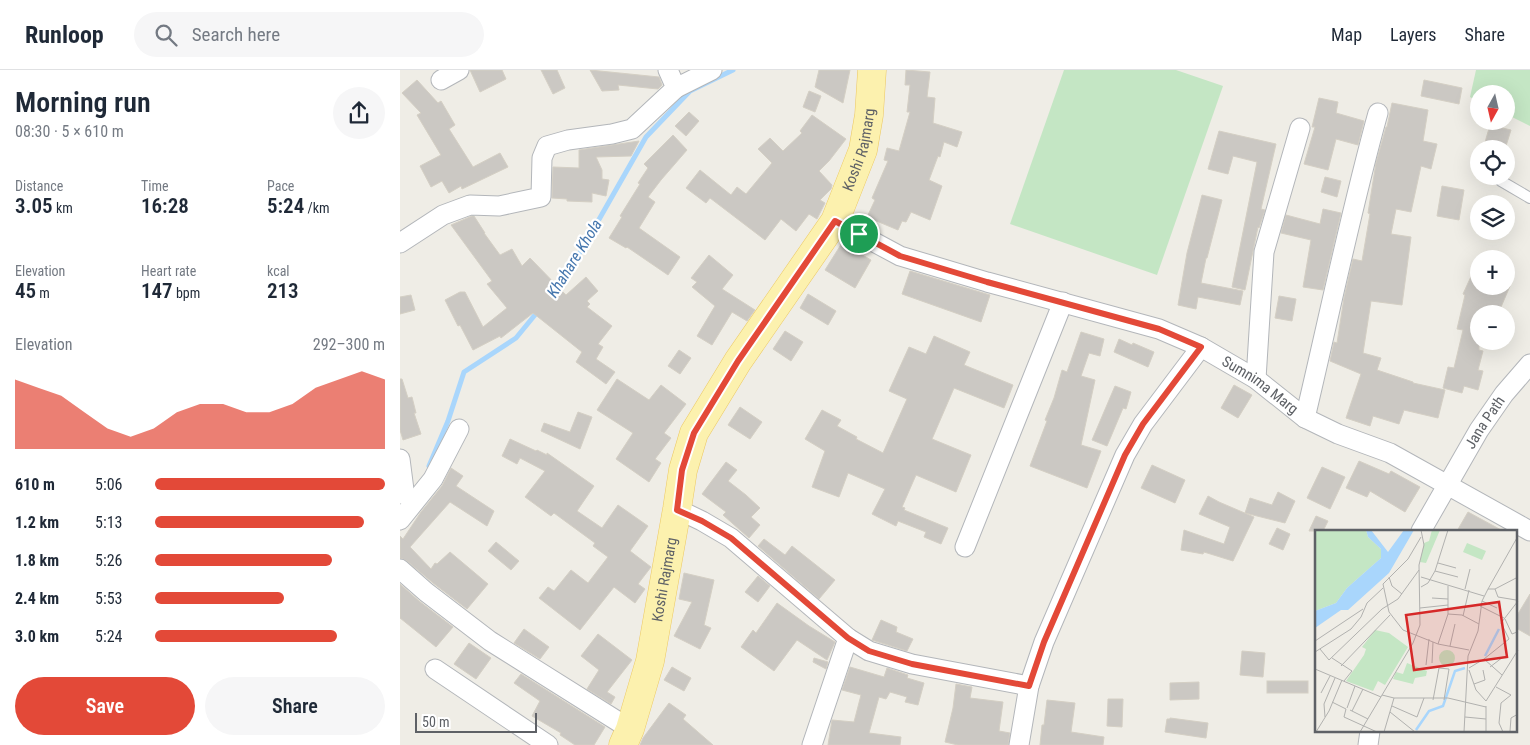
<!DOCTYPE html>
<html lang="en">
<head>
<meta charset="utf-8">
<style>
	:root { --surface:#fff; --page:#f6f6f7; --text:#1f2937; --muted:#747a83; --line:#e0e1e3; --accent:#e34938 }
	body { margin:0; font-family:"Roboto Condensed",sans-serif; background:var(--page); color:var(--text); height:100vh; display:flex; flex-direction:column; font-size:19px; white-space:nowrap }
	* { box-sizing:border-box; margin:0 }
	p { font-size:16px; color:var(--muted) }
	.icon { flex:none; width:28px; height:28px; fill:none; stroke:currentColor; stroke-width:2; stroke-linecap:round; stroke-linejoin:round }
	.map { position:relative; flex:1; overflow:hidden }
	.sheet { display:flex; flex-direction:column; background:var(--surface); width:400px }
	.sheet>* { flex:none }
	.needle { width:32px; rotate:188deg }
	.fabs { position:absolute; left:1070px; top:15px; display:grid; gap:10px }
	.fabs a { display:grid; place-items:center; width:45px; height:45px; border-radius:50%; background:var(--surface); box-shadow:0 5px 20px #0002; font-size:25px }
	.scale { position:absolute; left:15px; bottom:12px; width:122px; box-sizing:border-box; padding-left:5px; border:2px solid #5e6166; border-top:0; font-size:14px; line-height:18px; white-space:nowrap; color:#5e6166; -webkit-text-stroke:4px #fff; paint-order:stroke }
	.pin { position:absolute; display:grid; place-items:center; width:42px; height:42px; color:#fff; margin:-21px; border:2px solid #fff; border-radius:50%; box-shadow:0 1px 5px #0007 }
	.round { display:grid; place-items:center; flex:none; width:52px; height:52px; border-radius:26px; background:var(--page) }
	.summary { display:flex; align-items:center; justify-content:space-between; height:85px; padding:0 15px }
	h1 { font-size:28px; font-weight:600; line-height:38px }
	.figures { display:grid; grid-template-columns:repeat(3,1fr); gap:8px; height:85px; padding:5px 15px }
	.figures div { display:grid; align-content:center }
	.figures b { font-size:21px; font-weight:600 }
	.figures small { font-size:14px; font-weight:400 }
	.figures p { font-size:14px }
	.chart { height:140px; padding:10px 15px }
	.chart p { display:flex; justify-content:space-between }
	.chart svg { width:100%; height:90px; margin-top:5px; fill:var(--accent); opacity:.7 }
	.button { display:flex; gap:10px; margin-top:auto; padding:10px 15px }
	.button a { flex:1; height:58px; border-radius:30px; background:var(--accent); color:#fff; font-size:20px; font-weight:600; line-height:58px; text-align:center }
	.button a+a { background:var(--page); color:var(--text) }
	ul { padding:0 15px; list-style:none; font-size:16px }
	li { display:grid; grid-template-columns:80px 60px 1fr; align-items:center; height:38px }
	li i { height:12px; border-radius:6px; background:var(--accent) }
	header { display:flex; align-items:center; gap:30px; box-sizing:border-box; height:70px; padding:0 25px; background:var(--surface); border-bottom:1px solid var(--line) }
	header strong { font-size:24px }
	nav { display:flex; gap:28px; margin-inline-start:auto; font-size:18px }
	.search { width:350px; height:45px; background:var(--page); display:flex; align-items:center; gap:12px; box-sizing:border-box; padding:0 18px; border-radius:28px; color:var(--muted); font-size:19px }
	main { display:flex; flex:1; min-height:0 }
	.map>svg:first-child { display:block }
	.green { fill:#c4e6c4 }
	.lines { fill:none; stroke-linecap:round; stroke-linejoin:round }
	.stream { stroke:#a9d6fc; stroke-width:5 }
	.building { fill:#cbc8c3; stroke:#d4cfc4 }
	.lane-casing { stroke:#b3b6ba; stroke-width:12 }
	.street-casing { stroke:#b3b6ba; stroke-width:21 }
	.primary-casing { stroke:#ecc862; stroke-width:29 }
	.lane { stroke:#fff; stroke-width:10 }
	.street { stroke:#fff; stroke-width:19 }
	.primary { stroke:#fcf1ae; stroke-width:28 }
	.route-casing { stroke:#fff; stroke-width:10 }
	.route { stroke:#e34938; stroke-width:6 }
	.labels { text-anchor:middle; stroke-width:4.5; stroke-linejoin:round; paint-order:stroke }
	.street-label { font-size:15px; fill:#5e6166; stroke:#fff }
	.water-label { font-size:16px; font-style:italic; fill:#4677ae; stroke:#fff }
	.inset-river { fill:none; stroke:#a9d6fc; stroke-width:2.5 }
	.inset-road { fill:none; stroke:#b1b1af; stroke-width:1 }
	.view { fill:#d62828; fill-opacity:0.15; stroke:#d62828; stroke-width:2.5 }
	.inset-edge { fill:none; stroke:#5e6166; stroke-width:2.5 }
</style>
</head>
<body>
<header>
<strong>Runloop</strong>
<div class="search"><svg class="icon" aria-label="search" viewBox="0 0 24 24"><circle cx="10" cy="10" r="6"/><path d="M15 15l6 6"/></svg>Search here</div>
<nav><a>Map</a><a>Layers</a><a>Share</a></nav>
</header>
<main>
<section class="sheet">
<div class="summary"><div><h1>Morning run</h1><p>08:30 · 5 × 610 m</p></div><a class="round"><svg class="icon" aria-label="share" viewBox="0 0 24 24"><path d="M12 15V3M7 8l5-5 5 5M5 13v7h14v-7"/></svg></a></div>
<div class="figures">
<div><p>Distance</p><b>3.05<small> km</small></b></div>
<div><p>Time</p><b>16:28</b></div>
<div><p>Pace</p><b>5:24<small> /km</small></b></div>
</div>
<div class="figures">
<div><p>Elevation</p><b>45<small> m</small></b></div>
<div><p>Heart rate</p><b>147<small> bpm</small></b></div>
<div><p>kcal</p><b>213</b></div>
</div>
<div class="chart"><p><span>Elevation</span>292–300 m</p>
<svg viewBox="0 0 160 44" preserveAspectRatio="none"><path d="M0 44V10L10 14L20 18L30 26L40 34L50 38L60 34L70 26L80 22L90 22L100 26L110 26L120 22L130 14L140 10L150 6L160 10V44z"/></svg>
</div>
<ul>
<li><b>610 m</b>5:06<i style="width:100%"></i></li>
<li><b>1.2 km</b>5:13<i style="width:91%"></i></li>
<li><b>1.8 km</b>5:26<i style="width:77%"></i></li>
<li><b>2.4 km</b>5:53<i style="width:56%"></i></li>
<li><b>3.0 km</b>5:24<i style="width:79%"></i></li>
</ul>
<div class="button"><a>Save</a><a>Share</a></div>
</section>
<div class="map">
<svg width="1130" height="675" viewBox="0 0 1130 675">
	<rect width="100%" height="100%" fill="#efede6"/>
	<g class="green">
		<polygon points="664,0 776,0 823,16 757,205 610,154"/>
		<polygon points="1076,0 1130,0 1130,56 1106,44 1106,24 1079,24 1079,32 1070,27"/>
	</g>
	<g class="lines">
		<g class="stream">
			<polyline points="154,222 162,213 185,174 246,67 290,21 333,0"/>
			<polyline points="29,396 48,351 64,302 116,268 139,240"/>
		</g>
	</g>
	<g class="building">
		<polygon points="70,0 102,0 106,9 80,22"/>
		<polygon points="141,0 157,0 165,18 153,24"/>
		<polygon points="190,0 259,7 262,15 258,19 218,15 219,20 202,21"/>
		<polygon points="419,0 450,0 443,33 415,17"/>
		<polygon points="506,0 530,2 527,27 535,28 533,53 562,62 557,77 544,72 540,87 538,86 529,110 542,116 530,150 511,142 506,152 502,151 498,160 467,147 475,130 472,128 488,91 484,90 487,78 499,81 510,42 507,42 510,15 505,15"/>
		<polygon points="17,10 38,33 41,31 55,55 49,59 73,97 100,83 108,97 62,119 61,116 49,123 42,111 31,117 20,96 41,85 17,45 21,43 2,23"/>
		<polygon points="1024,10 1062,18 1059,34 1021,26"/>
		<polygon points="409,21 421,26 415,42 403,37"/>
		<polygon points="919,28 938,32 936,43 964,51 958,75 936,69 928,100 904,94 915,57 912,57"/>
		<polygon points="992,33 1028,40 1023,71 1037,74 1031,99 1021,96 1011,142 996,139 991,164 1011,167 1002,235 971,231 963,283 981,288 977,300 1013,312 1013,313 1045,320 1038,348 1004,340 999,354 973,346 970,356 946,348 961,304 930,291 934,272 937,273 944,228 953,189 962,191 970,144 968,143 976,93 986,57 987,57"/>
		<polygon points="289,42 299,51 286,66 275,56"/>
		<polygon points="412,45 446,69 429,91 419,101 432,115 431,119 420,130 425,133 417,149 409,144 396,161 381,149 365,170 310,128 306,133 286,118 300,100 331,125 337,117 346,124 372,93 358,79 370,68 383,81 402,63 400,61"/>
		<polygon points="1090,55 1111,60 1105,79 1083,79"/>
		<polygon points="819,61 876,74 861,139 865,140 859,158 858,157 845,220 832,217 857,92 833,86 828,104 808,99"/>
		<polygon points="273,65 287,80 261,110 248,127 255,132 239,158 280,187 268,205 227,177 226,178 209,168 222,147 220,146 240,114 238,113 248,98 244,94"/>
		<polygon points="239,71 231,86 196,87 202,100 202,109 209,110 206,126 192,123 192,132 167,131 167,129 152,128 153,97 179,98 179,80"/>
		<polygon points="925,107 941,111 937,127 921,122"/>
		<polygon points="1042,116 1064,120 1059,150 1037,146"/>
		<polygon points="802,125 822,130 807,188 806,188 801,213 843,221 840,235 798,227 796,239 778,235 787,183"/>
		<polygon points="923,139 941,143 923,220 903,217 911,170 881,163 886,145 920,154"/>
		<polygon points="72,146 74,146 85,163 84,163 100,185 112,179 122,196 130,188 166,225 186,207 198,221 187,231 190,234 187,237 212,256 198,274 203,277 196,289 215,302 206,314 176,292 182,282 133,243 101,268 100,266 73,280 60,255 58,256 45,230 60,222 65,222 83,257 107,238 87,214 92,211 51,155"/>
		<polygon points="442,173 471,190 455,218 425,200"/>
		<polygon points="309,185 333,205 322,219 355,240 347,251 332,242 312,275 297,266 315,236 292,217 297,212 291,208"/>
		<polygon points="1079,189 1079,216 1110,216 1098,244 1079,244 1079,280 1083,281 1078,300 1083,301 1078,320 1064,316 1062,323 1043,318 1048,297 1054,298 1063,260 1057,259 1065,225 1063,224"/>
		<polygon points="510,201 590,225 581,252 502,224"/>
		<polygon points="408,224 436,241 428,255 400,238"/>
		<polygon points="11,225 15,240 0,244 0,227"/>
		<polygon points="879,226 896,229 892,251 875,248"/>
		<polygon points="385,261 403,272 391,291 373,279"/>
		<polygon points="681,262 704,269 700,286 689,283 681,306 695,310 681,375 701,381 687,418 630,396 647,351 645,350 654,328 662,300 667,302"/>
		<polygon points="534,266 570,282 564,295 613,315 604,338 554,318 532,369 571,385 556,422 516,405 502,437 505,438 504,440 548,458 541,474 524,467 526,462 498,451 496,456 472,444 485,419 448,403 439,427 412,417 425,381 405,369 422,340 441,350 437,356 457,367 456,369 483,383 507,329 489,321 509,277 526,284"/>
		<polygon points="719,269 732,275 733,273 754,282 748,297 714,282"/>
		<polygon points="279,280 291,288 280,304 268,296"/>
		<polygon points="0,309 2,309 8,328 12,327 16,343 14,343 21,364 3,370 0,360"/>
		<polygon points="217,309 249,330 261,315 286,334 264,363 271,368 255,389 261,393 249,412 216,389 233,363 197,340"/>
		<polygon points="834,315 852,325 838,348 821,338"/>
		<polygon points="715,316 731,322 726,339 723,338 707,376 692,370"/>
		<polygon points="340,337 362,352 350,369 328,355"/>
		<polygon points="178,342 192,347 180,379 141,361 144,353 170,362"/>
		<polygon points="110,369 136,381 137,380 147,385 147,383 194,416 177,441 202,458 218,435 248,456 230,481 251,497 238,514 245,519 235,533 214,517 180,560 139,528 148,517 154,521 171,500 188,513 208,487 193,476 195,473 154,443 151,446 125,427 145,401 120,388 117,394 102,386"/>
		<polygon points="959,391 989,404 991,401 1020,417 1005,442 970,421 967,427 946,418"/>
		<polygon points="326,392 337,400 328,411 346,425 360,438 351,447 360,455 349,468 323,445 326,442 302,424"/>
		<polygon points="752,395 785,410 775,433 741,418"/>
		<polygon points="922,397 945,407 930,439 907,428"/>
		<polygon points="51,398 63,406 56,416 94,441 87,456 50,432 10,477 31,499 35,493 37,494 50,482 88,514 67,539 33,513 7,491 0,488 0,466 3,469 21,442 42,416"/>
		<polygon points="878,422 895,431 885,453 845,443 850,428 872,435"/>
		<polygon points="808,426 819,432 854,447 833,491 804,482 803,484 781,480 784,460 824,474 830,457 799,444"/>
		<polygon points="1068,442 1103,461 1057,461"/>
		<polygon points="916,446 928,451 923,461 909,461"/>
		<polygon points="877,458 890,464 883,480 869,474"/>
		<polygon points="364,469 385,485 392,476 435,510 419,529 358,476"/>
		<polygon points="96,472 119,491 111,500 88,481"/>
		<polygon points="284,503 314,510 304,555 311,558 300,579 274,566 292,532 279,529"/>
		<polygon points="358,506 370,516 358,532 345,522"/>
		<polygon points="0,514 19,531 53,557 36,577 0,548"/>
		<polygon points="1130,524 1130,566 1116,558 1116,547"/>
		<polygon points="377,533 409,556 435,572 427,590 397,570 374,601 341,577 353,560 356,563"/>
		<polygon points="481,550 497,557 496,562 513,569 507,581 472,570"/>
		<polygon points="124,559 149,577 140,589 114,573"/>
		<polygon points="198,564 232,590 207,622 215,627 211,634 187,619 199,600 181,586"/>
		<polygon points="69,573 91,588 76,609 54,594"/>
		<polygon points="842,581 865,583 863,607 840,605"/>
		<polygon points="414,588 428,592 426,599 413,592"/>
		<polygon points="272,597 291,608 284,621 264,610"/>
		<polygon points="450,597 484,607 487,598 508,605 507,608 524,613 518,635 505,632 507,627 490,622 486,629 479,627 469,663 501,667 500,675 428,675 432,650 454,652 461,625 442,620"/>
		<polygon points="121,604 205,657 194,675 175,675 160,665 161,663 132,646 140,631 114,613"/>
		<rect x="867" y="611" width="41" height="12"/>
		<polygon points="799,612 799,629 770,630 770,613"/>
		<polygon points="556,614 572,617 570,628 603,632 599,661 610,663 608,675 558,675 545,672 553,638"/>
		<polygon points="708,629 723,629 722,657 707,656"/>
		<polygon points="647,630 675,633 671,662 704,667 703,675 640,675 642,655 644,655"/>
		<polygon points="269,633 286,645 283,649 313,675 240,675 243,668"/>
		<polygon points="770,648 808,653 806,668 765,662 767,649 770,649"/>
	</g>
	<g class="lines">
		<g class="lane-casing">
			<polyline id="lane" points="1101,111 1130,128"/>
		</g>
		<g class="street-casing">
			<g id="street">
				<polyline points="41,10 59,0"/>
				<polyline points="276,18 312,0"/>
				<path id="s1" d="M435,151L500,186L587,212L759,259L801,277L856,309L905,348L938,364L990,383L1130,461"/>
				<polyline points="0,173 43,145 70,135 99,136 141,127 142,88 147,76 168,70 212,64 232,59 276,18 268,0"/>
				<polyline points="856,309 864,182 900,58"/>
				<path d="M905,348C929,247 950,144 978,43"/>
				<polyline points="0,389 4,420 0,424"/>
				<polyline points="277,439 302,451 331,468 448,568 469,581 512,594 629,616"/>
				<polyline points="0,450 33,409 59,359"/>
				<path id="s2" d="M1021,461L1079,360L1104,324L1130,294"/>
				<polyline points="565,477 663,232"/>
				<polyline points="0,499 26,522 90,571 230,659"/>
				<polyline points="35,599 148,675"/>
				<polyline points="412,675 448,568"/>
				<polyline points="619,675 629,616 644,572 725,385 743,354 801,277"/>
				<polyline points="968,675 970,661"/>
			</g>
		</g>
		<g class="primary-casing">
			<g id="primary">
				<path id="s3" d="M223,675L230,659L250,591L277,439L283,400L294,363L338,291L435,151L463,80L469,45L472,0"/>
			</g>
		</g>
		<use href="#lane" class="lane"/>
		<use href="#street" class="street"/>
		<use href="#primary" class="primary"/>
	</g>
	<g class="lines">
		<g class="route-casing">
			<polygon id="route" points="435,151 500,186 587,212 759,259 801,277 743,354 725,385 644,572 629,616 512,594 469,581 448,568 331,468 302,451 277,440 282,400 294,363 338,291"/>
		</g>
		<use href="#route" class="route"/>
	</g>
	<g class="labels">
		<g class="street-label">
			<text dy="5" stroke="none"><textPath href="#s3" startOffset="651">Koshi Rajmarg</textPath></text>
			<text dy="5" stroke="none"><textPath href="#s1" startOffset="459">Sumnima Marg</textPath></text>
			<text dy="5" stroke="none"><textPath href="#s2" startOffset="126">Jana Path</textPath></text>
			<text dy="5" stroke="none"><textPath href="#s3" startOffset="171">Koshi Rajmarg</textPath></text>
		</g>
		<g class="water-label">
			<text transform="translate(174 188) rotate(-58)" y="6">Khahare Khola</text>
		</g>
	</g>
	<g transform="translate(915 460)">
		<rect width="202" height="202" fill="#efede6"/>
		<path d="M0,0H51L53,7L66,19V28L32,58L21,73L0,81ZM117,0H125L111,33L105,32L109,13L114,11ZM152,13L171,21L167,30L148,22ZM60,100L74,103L93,117L70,155L63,151L58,161L31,151L49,125L51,119L47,117ZM124 128a8 8 0 1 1 16 0a8 8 0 1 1-16 0ZM92,133L112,141L111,146L100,148L98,154L78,149L81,142L88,144Z" fill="#c4e6c4"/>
		<path d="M51,0H56L73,22L89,0H99L74,43L33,80H26L0,98V81L21,73L32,58L66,28V19L53,7Z" fill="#a9d6fc"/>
		<path class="inset-river" d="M170,126L184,99M101,200L114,181L128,176L140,141L150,138"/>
		<path class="inset-road" d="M106,7L93,29L68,54L74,82L88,100L123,114L154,120M123,33L141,38M120,41L143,47M74,47L77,56L87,64M106,47L169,66M106,57L113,53L120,41L133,0M150,59L155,39M173,59L203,6M180,59L183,67L201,70M117,68L133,69M167,71L182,78M165,76L189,88M105,78L133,75M133,84L147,85L164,94M148,86L154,60M190,89L197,104L202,102M0,111L48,79M123,114L133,84V56M135,116L140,94M5,119L14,130L67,79L83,69L104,40M0,122L36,99L46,87L52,73L68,58M17,128L37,141L29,151M117,133L118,112M111,135L114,109M26,136L75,85M175,137L188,127M154,138L169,129M0,139L66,167M154,140L161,160L171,171M187,145L169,129L194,109L186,93L203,71M159,154L170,150L168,140M181,157L196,165L186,173L184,193L188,202M6,163L15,146M67,165L79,168H133L171,177M118,170L124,138L134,139L129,170M171,171L203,120M17,172L31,179L29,187L62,202M77,176L102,187L109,168M32,178L40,156M35,180L53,189M37,181L48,159M75,182L100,202M10,187L9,174L20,148M150,187L171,189M195,201L196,188L203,184M1,202L14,181L27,150M45,202L98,113L105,95L104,35L109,15L106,0M69,202L79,168M149,202L153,126L163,101L167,71L173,59H180L203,47M171,202V176"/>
		<path class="view" d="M184,72L192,127L99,140L91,85Z"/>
		<rect width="202" height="202" class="inset-edge"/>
	</g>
</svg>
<div class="fabs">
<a><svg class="needle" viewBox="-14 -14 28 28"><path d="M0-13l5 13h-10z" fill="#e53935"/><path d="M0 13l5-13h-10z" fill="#747a83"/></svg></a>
<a><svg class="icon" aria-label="locate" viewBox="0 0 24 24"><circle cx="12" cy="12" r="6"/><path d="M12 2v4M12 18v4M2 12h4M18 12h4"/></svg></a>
<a><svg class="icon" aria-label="layers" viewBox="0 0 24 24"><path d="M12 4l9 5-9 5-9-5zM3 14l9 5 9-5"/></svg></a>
<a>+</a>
<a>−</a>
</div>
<div class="scale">50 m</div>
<div class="pin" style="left:459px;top:164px;background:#1e9e55"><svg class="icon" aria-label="arrive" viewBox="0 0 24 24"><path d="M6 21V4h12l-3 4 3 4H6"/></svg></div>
</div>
</main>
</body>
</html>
